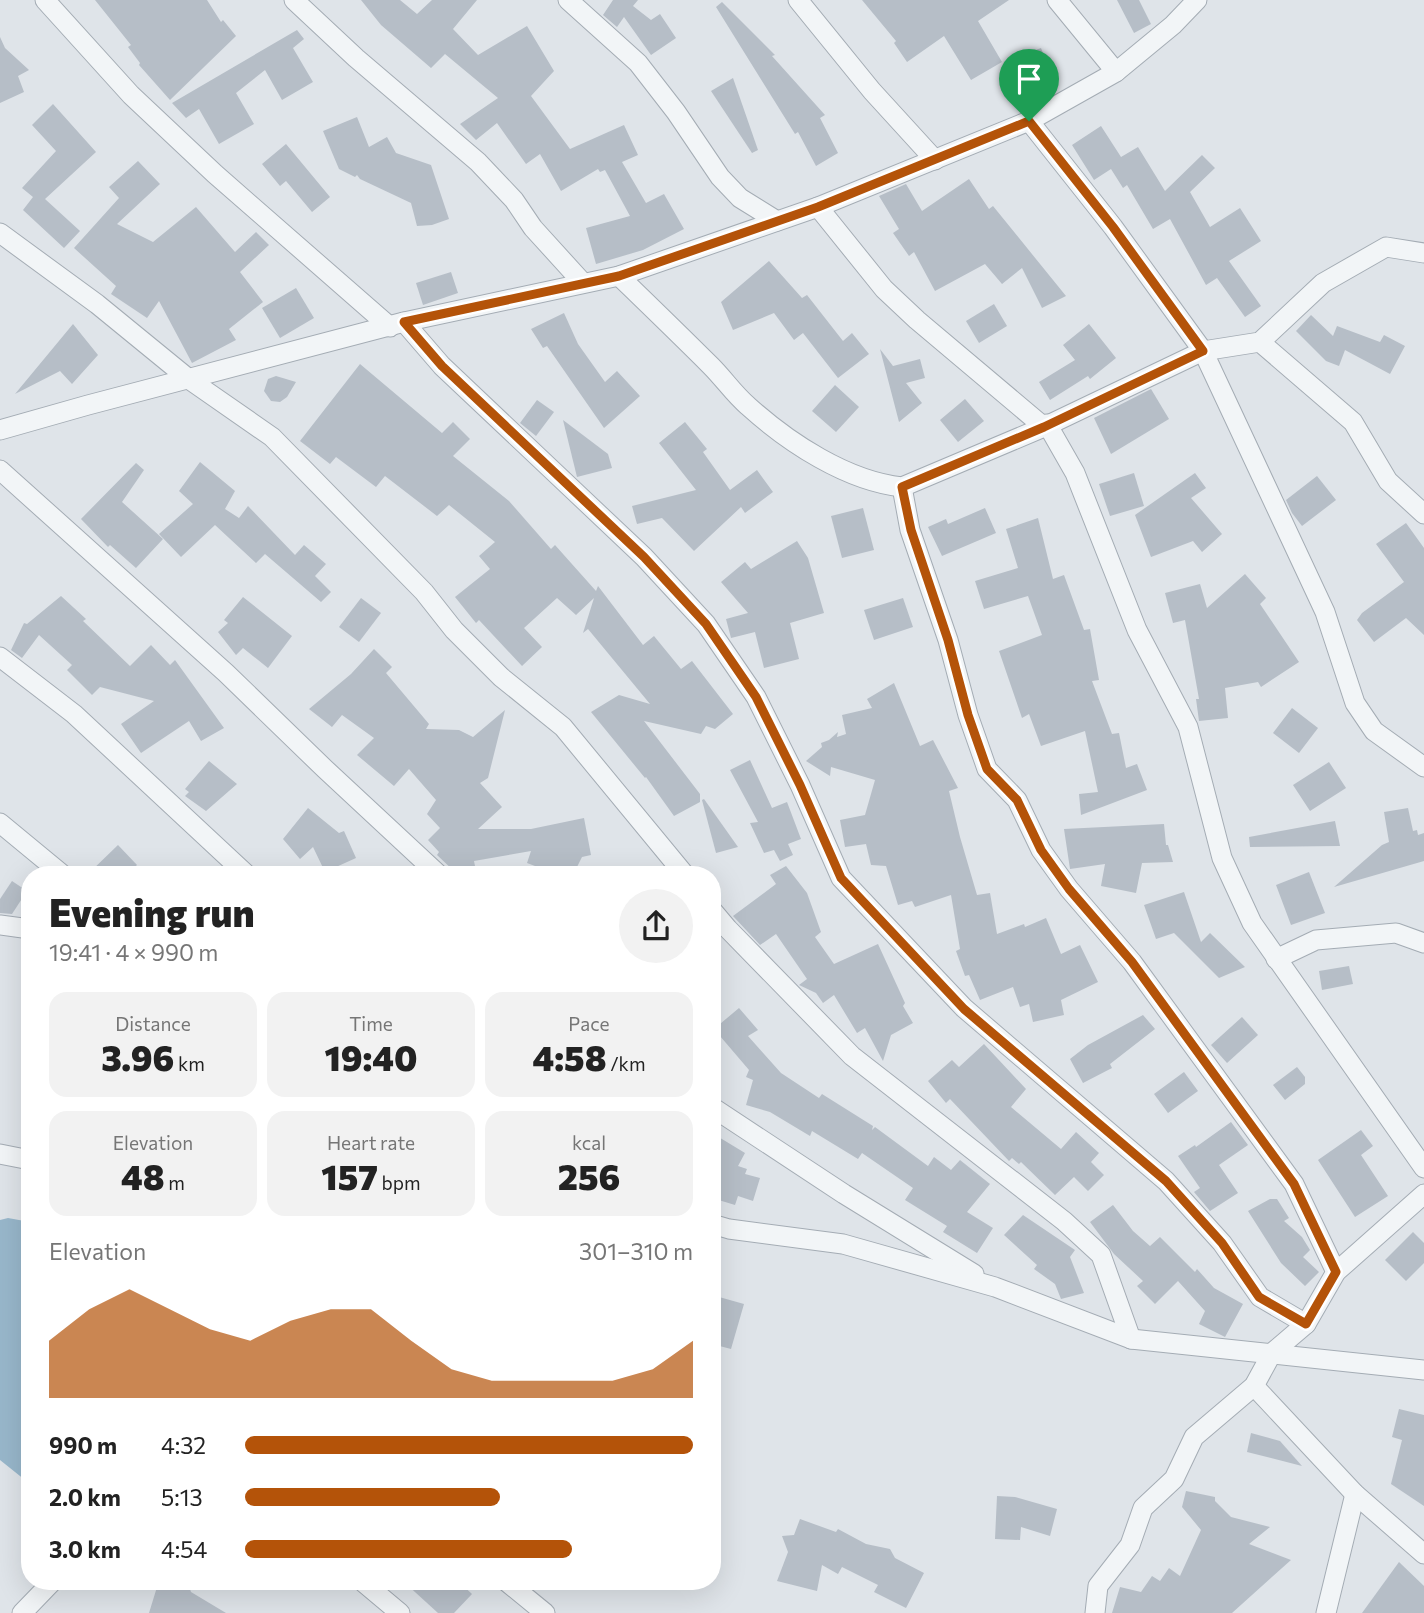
<!DOCTYPE html>
<html lang="en">
<head>
<meta charset="utf-8">
<style>
	:root { --surface:#fff; --page:#f2f2f2; --text:#222; --muted:#767676; --accent:#b45309 }
	body { margin:0; font-family:Commissioner,sans-serif; background:var(--page); color:var(--text); height:100vh; display:flex; flex-direction:column; font-size:26px; white-space:nowrap }
	* { box-sizing:border-box; margin:0 }
	p { font-size:23px; color:var(--muted) }
	.icon { flex:none; width:38px; height:38px; fill:none; stroke:currentColor; stroke-width:2; stroke-linecap:round; stroke-linejoin:round }
	.map { position:relative; flex:1; overflow:hidden }
	.drawer { position:absolute; left:21px; top:866px; width:700px; height:724px; display:flex; flex-direction:column; background:var(--surface); border-radius:28px; box-shadow:0 7px 28px #0002 }
	.drawer>* { flex:none }
	.pin { position:absolute; display:grid; place-items:center; width:60px; height:60px; color:#fff; margin:-72px -30px; border-radius:50% 50% 50% 0; rotate:-45deg; box-shadow:0 0 7px #0007 }
	.pin .icon { rotate:45deg }
	.round { display:grid; place-items:center; flex:none; width:74px; height:74px; border-radius:37px; background:var(--page) }
	.headline { display:flex; align-items:center; justify-content:space-between; height:119px; padding:0 28px }
	h1 { font-size:38px; font-weight:800; line-height:52px }
	.figures { display:grid; grid-template-columns:repeat(3,1fr); gap:10px; height:119px; padding:7px 28px }
	.figures div { display:grid; align-content:center; border-radius:18px; background:var(--page); text-align:center }
	.figures b { font-size:35px; font-weight:800 }
	.figures small { font-size:19px; font-weight:400 }
	.figures p { font-size:19px }
	.chart { height:196px; padding:14px 28px }
	.chart p { display:flex; justify-content:space-between }
	.chart svg { width:100%; height:126px; margin-top:7px; fill:var(--accent); opacity:.7 }
	ul { padding:0 28px; list-style:none; font-size:23px }
	li { display:grid; grid-template-columns:112px 84px 1fr; align-items:center; height:52px }
	li i { height:18px; border-radius:9px; background:var(--accent) }
	.map>svg:first-child { display:block }
	.water { fill:#98b7cb }
	.building { fill:#b6bec7 }
	.lines { fill:none; stroke-linecap:round; stroke-linejoin:round }
	.street-casing { stroke:#a4acb4; stroke-width:21 }
	.street { stroke:#f2f5f7; stroke-width:19 }
	.route-casing { stroke:#fff; stroke-width:14 }
	.route { stroke:#b45309; stroke-width:9 }
</style>
</head>
<body>
<div class="map">
<svg width="1424" height="1613" viewBox="0 0 1424 1613">
	<rect width="100%" height="100%" fill="#dfe4e9"/>
	<polygon class="water" points="8,1218 30,1222 30,1484 0,1460 0,1220"/>
	<g class="building">
		<polygon points="95,0 207,0 221,22 223,20 236,36 170,100 139,65 140,63 128,47 131,45"/>
		<polygon points="361,0 400,0 417,14 432,0 477,0 453,29 478,55 527,26 554,71 531,96 570,149 624,125 638,155 622,162 646,203 664,194 684,229 643,250 596,264 586,228 630,216 605,170 600,172 598,169 561,191 540,154 526,164 497,123 476,140 460,124 498,98 445,54 431,68 381,25"/>
		<polygon points="613,0 638,0 633,6 651,20 660,14 676,38 651,55 624,17 617,27 603,15"/>
		<polygon points="862,0 1009,0 978,21 1002,62 971,80 944,36 907,62 894,43 896,41"/>
		<polygon points="1117,0 1139,0 1151,24 1134,33"/>
		<polygon points="722,2 775,55 772,56 825,115 820,118 838,153 816,166 798,132 795,134 716,7"/>
		<polygon points="297,30 304,39 293,48 313,82 282,100 265,70 236,93 254,124 219,144 199,109 186,118 172,103"/>
		<polygon points="0,37 5,48 29,70 18,76 24,92 0,103"/>
		<polygon points="1041,48 1053,79 1033,87 1020,56"/>
		<polygon points="733,78 758,150 752,153 711,91"/>
		<polygon points="53,104 96,152 45,199 80,231 64,248 23,210 33,197 22,188 56,151 32,125"/>
		<polygon points="357,117 369,147 387,137 396,153 431,165 449,219 432,225 417,226 411,203 360,179 357,175 355,177 339,169 323,131"/>
		<polygon points="1101,126 1121,157 1138,147 1165,191 1202,155 1215,168 1190,192 1210,227 1240,208 1261,241 1229,261 1261,306 1245,317 1217,278 1206,285 1170,219 1153,229 1127,185 1123,188 1111,169 1094,180 1072,145"/>
		<polygon points="286,144 330,197 312,212 286,181 280,186 262,164"/>
		<polygon points="138,161 160,184 117,224 153,242 196,207 235,252 256,232 269,245 240,272 263,302 229,329 236,340 192,363 159,301 147,318 111,294 116,286 74,248 119,198 109,187"/>
		<polygon points="969,179 989,209 993,206 1066,296 1042,308 1022,268 1002,284 985,264 935,291 914,252 909,256 893,233 899,229 879,196 906,184 922,211"/>
		<polygon points="769,261 802,298 807,295 843,341 852,333 869,354 838,378 803,333 794,340 774,313 733,330 721,302"/>
		<polygon points="451,272 458,293 423,305 416,283"/>
		<polygon points="296,288 314,318 280,338 262,308"/>
		<polygon points="994,304 1007,326 979,343 966,321"/>
		<polygon points="564,313 578,344 605,382 617,371 640,396 604,428 547,346 543,348 531,329"/>
		<polygon points="1311,315 1333,336 1337,326 1380,342 1384,335 1405,346 1390,374 1345,350 1339,366 1326,361 1296,331"/>
		<polygon points="73,324 98,355 72,384 60,371 15,394"/>
		<polygon points="1089,324 1116,358 1090,379 1088,376 1050,400 1039,382 1075,360 1063,345"/>
		<polygon points="880,349 893,366 920,359 925,378 906,383 922,403 899,422"/>
		<polygon points="360,364 442,433 453,422 470,439 453,456 509,501 551,549 555,545 596,591 598,586 643,645 654,636 681,669 692,661 733,714 715,729 706,726 701,734 644,721 700,794 700,802 674,816 646,777 645,778 591,712 619,695 650,704 588,629 583,633 594,598 576,615 557,598 524,628 542,647 522,666 479,620 476,623 455,597 490,569 479,556 495,542 449,505 437,516 385,476 376,487 336,457 330,464 300,441"/>
		<polygon points="276,376 296,382 287,397 280,402 271,401 264,391 268,379"/>
		<polygon points="835,385 859,407 836,432 812,411"/>
		<polygon points="1151,389 1169,419 1111,454 1094,418"/>
		<polygon points="965,399 984,421 958,442 940,420"/>
		<polygon points="537,400 554,412 536,436 520,423"/>
		<polygon points="563,420 608,454 612,468 577,477"/>
		<polygon points="685,422 707,449 703,452 730,490 757,470 773,492 745,513 741,507 694,551 662,518 637,524 632,506 696,490 659,443"/>
		<polygon points="200,462 235,491 225,509 239,518 248,506 295,555 304,545 326,564 315,576 331,592 321,602 265,554 256,563 215,525 181,557 159,534 193,504 179,491"/>
		<polygon points="136,463 144,470 122,502 163,539 136,568 110,545 108,547 81,519"/>
		<polygon points="1134,473 1144,506 1110,516 1099,484"/>
		<polygon points="1195,473 1206,488 1191,498 1222,534 1202,552 1193,541 1151,557 1135,515"/>
		<polygon points="1317,476 1336,500 1302,526 1292,513 1286,500"/>
		<polygon points="863,508 874,550 842,558 831,516"/>
		<polygon points="985,508 996,533 942,556 928,527 946,519 948,524"/>
		<polygon points="1038,518 1053,579 1064,575 1084,630 1090,629 1099,680 1092,681 1112,734 1119,733 1126,768 1137,764 1147,790 1081,815 1079,794 1098,792 1085,731 1041,746 1029,714 1022,718 999,651 1042,635 1028,596 984,609 975,581 1018,568 1006,529"/>
		<polygon points="1406,523 1424,548 1424,635 1406,618 1374,642 1357,620 1362,613 1404,582 1376,544"/>
		<polygon points="797,541 808,558 824,613 790,623 799,659 764,668 755,632 731,638 726,619 748,613 721,582 745,562 751,569"/>
		<polygon points="1245,574 1266,598 1260,604 1299,662 1261,687 1258,682 1225,688 1228,718 1199,721 1196,699 1199,699 1185,620 1173,623 1165,593 1200,584 1207,608"/>
		<polygon points="61,596 86,619 83,621 130,666 151,645 170,665 175,660 224,728 201,741 189,721 141,753 121,724 154,701 100,687 92,695 67,670 72,665 39,635 22,658 11,650 24,623 27,624"/>
		<polygon points="243,597 292,636 268,668 243,648 236,655 218,632 228,623 224,620"/>
		<polygon points="361,598 381,613 359,642 339,627"/>
		<polygon points="903,598 913,627 874,640 864,610"/>
		<polygon points="374,649 392,667 386,673 429,724 426,729 459,730 473,737 505,710 488,778 480,783 502,807 478,829 531,829 584,818 591,855 582,857 573,875 530,875 535,866 527,863 531,851 474,861 475,866 456,873 437,855 439,852 428,840 440,828 427,814 436,800 409,769 394,786 357,755 374,738 342,715 332,727 309,709 351,674"/>
		<polygon points="894,683 920,746 933,740 958,788 949,791 960,837 977,895 990,893 997,934 1024,924 1025,927 1046,918 1061,954 1080,945 1098,982 1061,1000 1064,1015 1033,1022 1029,1004 1020,1007 1013,987 980,1000 969,975 965,976 956,951 960,949 951,895 915,907 912,901 898,905 886,866 871,865 866,844 845,847 840,820 865,815 875,780 831,767 830,776 806,761 822,747 821,743 829,740 838,732 837,737 846,734 842,715 872,708 867,699"/>
		<polygon points="1292,708 1318,728 1299,753 1273,733"/>
		<polygon points="750,760 772,808 787,802 801,839 788,844 793,855 780,861 774,850 764,853 750,823 758,822 730,770"/>
		<polygon points="209,761 237,784 206,811 185,796 189,792 185,789"/>
		<polygon points="1329,762 1346,788 1310,811 1293,785"/>
		<polygon points="704,799 738,847 716,853 702,800"/>
		<polygon points="308,808 339,833 344,831 356,858 325,872 313,847 300,859 283,839"/>
		<polygon points="1408,808 1413,831 1417,830 1418,835 1424,833 1424,861 1334,887 1382,845 1389,842 1384,812"/>
		<polygon points="1335,821 1340,846 1250,847 1249,837"/>
		<polygon points="1164,824 1166,845 1168,845 1173,862 1142,863 1136,893 1101,886 1105,864 1070,869 1064,829"/>
		<polygon points="118,845 137,865 126,875 87,875"/>
		<polygon points="786,866 807,893 821,932 815,937 834,964 878,944 905,1003 903,1006 913,1023 891,1035 883,1061 865,1028 857,1033 834,995 823,1003 816,993 799,985 807,979 776,934 760,945 733,916 776,884 770,875"/>
		<polygon points="1309,872 1325,913 1291,925 1276,885"/>
		<polygon points="12,881 27,891 12,914 0,913 0,899"/>
		<polygon points="1184,892 1201,942 1210,933 1245,967 1219,978 1174,933 1156,939 1144,905"/>
		<polygon points="1349,966 1353,984 1322,990 1319,971"/>
		<polygon points="739,1008 758,1030 748,1036 781,1073 819,1098 822,1094 873,1126 872,1130 875,1127 928,1166 934,1157 951,1170 960,1160 990,1184 967,1212 993,1228 977,1253 943,1232 947,1226 905,1200 913,1188 862,1153 858,1159 812,1131 810,1136 770,1112 746,1105 753,1080 746,1077 749,1070 714,1029"/>
		<polygon points="1143,1015 1155,1029 1110,1064 1112,1068 1083,1083 1070,1059 1088,1045"/>
		<polygon points="1242,1017 1258,1035 1227,1063 1211,1045"/>
		<polygon points="984,1044 1026,1089 1011,1107 1061,1149 1076,1132 1099,1153 1091,1162 1104,1175 1088,1191 1074,1177 1055,1195 1021,1162 1019,1164 1012,1158 1009,1161 950,1099 946,1103 928,1081 952,1060 959,1067"/>
		<polygon points="1297,1067 1305,1077 1305,1084 1285,1100 1273,1085"/>
		<polygon points="1184,1072 1198,1091 1168,1113 1154,1094"/>
		<polygon points="1231,1122 1248,1145 1219,1165 1238,1193 1210,1211 1194,1192 1200,1188 1178,1156 1195,1145 1196,1147"/>
		<polygon points="1361,1130 1373,1146 1361,1155 1388,1196 1355,1217 1318,1160"/>
		<polygon points="712,1133 745,1153 738,1166 747,1169 745,1174 760,1178 753,1201 738,1196 735,1205 712,1198"/>
		<polygon points="1270,1199 1277,1199 1289,1218 1284,1221 1302,1237 1310,1250 1303,1257 1319,1272 1305,1286 1281,1263 1248,1211"/>
		<polygon points="1113,1205 1133,1231 1150,1246 1160,1237 1195,1272 1197,1269 1214,1288 1243,1304 1225,1337 1199,1324 1205,1311 1178,1281 1155,1304 1137,1286 1143,1281 1114,1254 1090,1222"/>
		<polygon points="1023,1215 1075,1250 1070,1257 1084,1293 1061,1299 1055,1284 1034,1269 1037,1265 1004,1235"/>
		<polygon points="1413,1232 1424,1243 1424,1263 1406,1281 1385,1260"/>
		<polygon points="712,1295 744,1304 731,1349 712,1344"/>
		<polygon points="1399,1409 1424,1415 1424,1506 1391,1484 1402,1440 1392,1437"/>
		<polygon points="1251,1433 1280,1441 1302,1466 1247,1452"/>
		<polygon points="1186,1491 1215,1497 1215,1501 1231,1517 1270,1527 1249,1544 1291,1560 1232,1613 1112,1613 1120,1587 1141,1592 1152,1576 1160,1581 1169,1568 1180,1576 1201,1530 1182,1507"/>
		<polygon points="997,1496 1015,1497 1057,1509 1050,1536 1021,1527 1020,1540 995,1539"/>
		<polygon points="800,1519 836,1532 838,1529 866,1544 890,1549 895,1558 924,1573 906,1608 874,1592 878,1585 842,1567 838,1574 822,1565 817,1591 777,1581 788,1552 782,1536 794,1535"/>
		<polygon points="1399,1562 1424,1586 1424,1613 1362,1613"/>
		<polygon points="404,1582 459,1582 472,1594 454,1613 438,1613"/>
		<polygon points="168,1583 190,1589 191,1592 226,1613 149,1613 157,1587 166,1589"/>
	</g>
	<g class="lines">
		<g class="street-casing">
			<g id="street">
				<polyline points="45,0 131,95 215,174 390,327"/>
				<polyline points="294,0 356,58 478,162 514,200 533,228 583,283"/>
				<polyline points="568,0 638,63 676,112 720,177 740,198 777,221"/>
				<polyline points="798,0 872,91 935,160"/>
				<polyline points="1057,0 1116,72"/>
				<polyline points="1029,121 1113,227 1203,351 1325,612 1355,703 1374,731 1424,767"/>
				<polyline points="818,207 884,289 917,320 1044,427"/>
				<polyline points="0,233 97,304 190,380 272,437 424,592 454,630 501,677 563,727 685,875"/>
				<path d="M619,276C650,306 681,336 711,366C724,379 734,394 748,406C789,443 847,481 902,487L1044,427L1203,351L1260,342L1323,283L1386,247L1424,253"/>
				<polyline points="404,322 442,366 644,557 706,624 756,697 800,785 841,878 964,1008 1166,1181 1222,1243 1260,1297 1306,1324"/>
				<polyline points="1260,342 1353,422 1388,481 1424,514"/>
				<polyline points="1047,424 1075,473 1137,630 1188,727 1222,858 1252,923 1424,1168"/>
				<polyline points="0,430 88,405 404,322 619,276 818,207 1029,121 1116,72 1173,25 1197,0"/>
				<polyline points="0,470 226,673 325,769 439,875"/>
				<polyline points="902,487 910,530 948,640 968,715 987,769 1017,800 1041,850 1069,889 1132,962 1294,1184 1336,1272"/>
				<polyline points="0,657 74,714 247,875"/>
				<polyline points="0,823 63,875"/>
				<polyline points="712,910 728,929 852,1056 1064,1221 1101,1255 1131,1339"/>
				<polyline points="0,925 30,929"/>
				<polyline points="1276,959 1316,940 1396,933 1424,943"/>
				<polyline points="712,1107 844,1194 974,1274"/>
				<polyline points="0,1154 30,1160"/>
				<polyline points="712,1224 729,1229 843,1244 995,1287 1131,1339 1424,1370"/>
				<polyline points="1254,1386 1355,1494 1424,1554"/>
				<polyline points="363,1582 400,1613"/>
				<polyline points="507,1582 545,1613"/>
				<polyline points="22,1613 52,1582"/>
				<polyline points="1095,1613 1098,1586 1130,1545 1143,1508 1174,1479 1194,1437 1254,1386 1272,1353 1306,1324 1336,1272 1424,1194"/>
				<polyline points="1326,1613 1355,1494"/>
			</g>
		</g>
		<use href="#street" class="street"/>
	</g>
	<g class="lines">
		<g class="route-casing">
			<polygon id="route" points="1029,121 1113,227 1203,351 1044,427 902,487 911,530 948,640 968,715 987,769 1017,800 1041,850 1069,889 1132,962 1294,1184 1336,1272 1306,1324 1259,1297 1222,1243 1166,1181 964,1009 841,878 800,785 756,697 706,624 644,557 442,366 404,322 619,276 818,207"/>
		</g>
		<use href="#route" class="route"/>
	</g>
</svg>
<div class="pin" style="left:1029px;top:121px;background:#1e9e55"><svg class="icon" aria-label="arrive" viewBox="0 0 24 24"><path d="M6 21V4h12l-3 4 3 4H6"/></svg></div>
<section class="drawer">
<div class="headline"><div><h1>Evening run</h1><p>19:41 · 4 × 990 m</p></div><a class="round"><svg class="icon" aria-label="share" viewBox="0 0 24 24"><path d="M12 15V3M7 8l5-5 5 5M5 13v7h14v-7"/></svg></a></div>
<div class="figures">
<div><p>Distance</p><b>3.96<small> km</small></b></div>
<div><p>Time</p><b>19:40</b></div>
<div><p>Pace</p><b>4:58<small> /km</small></b></div>
</div>
<div class="figures">
<div><p>Elevation</p><b>48<small> m</small></b></div>
<div><p>Heart rate</p><b>157<small> bpm</small></b></div>
<div><p>kcal</p><b>256</b></div>
</div>
<div class="chart"><p><span>Elevation</span>301–310 m</p>
<svg viewBox="0 0 160 44" preserveAspectRatio="none"><path d="M0 44V24L10 13L20 6L30 13L40 20L50 24L60 17L70 13L80 13L90 24L100 34L110 38L120 38L130 38L140 38L150 34L160 24V44z"/></svg>
</div>
<ul>
<li><b>990 m</b>4:32<i style="width:100%"></i></li>
<li><b>2.0 km</b>5:13<i style="width:57%"></i></li>
<li><b>3.0 km</b>4:54<i style="width:73%"></i></li>
</ul>
</section>
</div>
</body>
</html>
